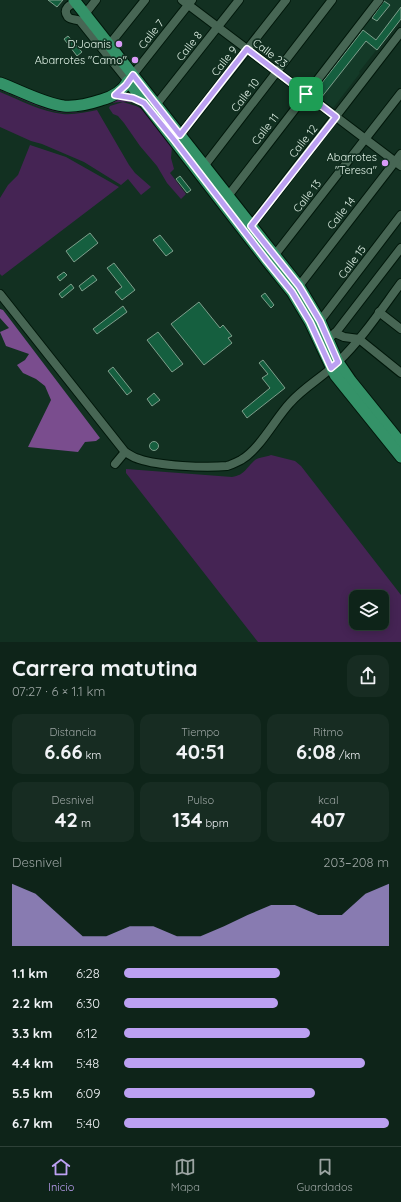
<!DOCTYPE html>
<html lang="es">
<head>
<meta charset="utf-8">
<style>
	:root { --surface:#0e2419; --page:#172c22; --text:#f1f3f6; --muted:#9ba4a2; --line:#2e4138; --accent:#bca0f2 }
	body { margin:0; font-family:Quicksand,sans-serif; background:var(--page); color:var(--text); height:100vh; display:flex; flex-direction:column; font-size:15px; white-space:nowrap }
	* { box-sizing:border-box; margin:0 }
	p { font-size:13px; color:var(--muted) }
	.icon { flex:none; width:22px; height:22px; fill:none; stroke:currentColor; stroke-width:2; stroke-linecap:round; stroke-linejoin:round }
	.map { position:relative; height:642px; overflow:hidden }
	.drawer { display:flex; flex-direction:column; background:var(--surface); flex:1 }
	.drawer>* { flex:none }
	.buttons { position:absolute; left:349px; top:590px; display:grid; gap:8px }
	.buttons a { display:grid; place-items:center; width:40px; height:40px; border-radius:8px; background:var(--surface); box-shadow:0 2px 10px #0003,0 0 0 1px var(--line); font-size:20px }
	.pin { position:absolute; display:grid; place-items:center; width:34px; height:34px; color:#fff; margin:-17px; border-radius:8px; box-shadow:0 2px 6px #0006 }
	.round { display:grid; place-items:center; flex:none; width:42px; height:42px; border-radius:12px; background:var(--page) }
	.overview { display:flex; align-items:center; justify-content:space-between; height:68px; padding:0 12px }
	h1 { font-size:22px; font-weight:800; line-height:30px }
	.metrics { display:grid; grid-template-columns:repeat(3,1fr); gap:6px; height:68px; padding:4px 12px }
	.metrics div { display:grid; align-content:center; border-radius:10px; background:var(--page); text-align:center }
	.metrics b { font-size:20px; font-weight:800 }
	.metrics small { font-size:11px; font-weight:400 }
	.metrics p { font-size:11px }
	.chart { height:112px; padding:8px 12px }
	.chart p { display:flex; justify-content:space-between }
	.chart svg { width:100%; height:72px; margin-top:4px; fill:var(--accent); opacity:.7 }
	ul { padding:0 12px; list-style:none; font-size:13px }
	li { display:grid; grid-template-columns:64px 48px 1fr; align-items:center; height:30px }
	li i { height:10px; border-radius:5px; background:var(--accent) }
	.dock { display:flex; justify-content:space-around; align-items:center; height:56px; border-top:1px solid var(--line); background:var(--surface); font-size:11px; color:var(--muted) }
	.dock a { display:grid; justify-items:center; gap:2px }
	.dock .selected { color:var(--accent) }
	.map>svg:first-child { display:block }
	.built { fill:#143a28 }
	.green { fill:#452454; fill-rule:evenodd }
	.forest { fill:#7a4d8e }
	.building { fill:#155f3f; stroke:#7e9f8c }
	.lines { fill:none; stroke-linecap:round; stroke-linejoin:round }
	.minor-casing { stroke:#00170a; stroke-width:10 }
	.major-casing { stroke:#00170a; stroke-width:13 }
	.minor { stroke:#476654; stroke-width:8 }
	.major { stroke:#349268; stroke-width:11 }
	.route-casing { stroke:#fff; stroke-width:8 }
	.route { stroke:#bca0f2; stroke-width:5 }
	.poi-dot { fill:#d99af7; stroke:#123021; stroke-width:1.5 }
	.labels { text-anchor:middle; stroke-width:3.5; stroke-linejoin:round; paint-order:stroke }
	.street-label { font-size:11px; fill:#e2f3e8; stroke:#123021 }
	.poi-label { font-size:11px; fill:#e2f3e8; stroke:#123021; text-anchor:end }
</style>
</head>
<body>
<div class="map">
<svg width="401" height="642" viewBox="0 0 401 642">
	<rect width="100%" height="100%" fill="#123021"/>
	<polygon class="built" points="384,0 401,0 401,19 359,72 360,73 333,108 312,93"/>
	<g class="green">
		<path d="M0,87L39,103L125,99L133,103C113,98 93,111 73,113C48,114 23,99 0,90Z"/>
		<path d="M0,92C20,100 41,112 63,114C74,115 86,112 97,110L129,165L135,173L151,187L141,195L128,179L121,185L84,162L42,144L31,141L0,127Z"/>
		<polygon points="123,102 136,106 144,110 172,146 171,158 174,169 170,173 186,194 181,199 167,183 157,166 140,146 124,123 118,116 113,114 109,108 110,106"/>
		<polygon points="30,145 66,157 119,187 2,276 0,274 0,198 8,185 18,175"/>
		<path d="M271,455L295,461L301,466L401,595V642H258L126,473V469L232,477C245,475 246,468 255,460C259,457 266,457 271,455ZM356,597H382V623H356Z"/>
	</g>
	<polygon class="forest" points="0,309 3,310 100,438 96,441 85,442 78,452 28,447 51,400 45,386 36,379 23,373 17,365 25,360 29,354 6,346 0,332 9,328 0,318"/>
	<g class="building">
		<polygon points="48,0 63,0 57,7"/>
		<polygon points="384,1 390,5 377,21 372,18"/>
		<polygon points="401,7 401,19 377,50 366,41 321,98 314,93 363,30 376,40"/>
		<polygon points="68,36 82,52 77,56 64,39"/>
		<polygon points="180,176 191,190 187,193 176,179"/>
		<polygon points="90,233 98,243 74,262 66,251"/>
		<polygon points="160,235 173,251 166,256 153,240"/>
		<polygon points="114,263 135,290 122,300 115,292 122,287 107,268"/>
		<polygon points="64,272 67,275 60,281 57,277"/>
		<polygon points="93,275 97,280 82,291 79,286"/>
		<polygon points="71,284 74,288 62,298 59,294"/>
		<polygon points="265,293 274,305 271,308 261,296"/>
		<polygon points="199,302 220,328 223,325 232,336 228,338 232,343 204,365 171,324"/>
		<polygon points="123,306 127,312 97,334 93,329"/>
		<polygon points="158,332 183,364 172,372 147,340"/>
		<polygon points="263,360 285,388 247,418 242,411 270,388 262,378 268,374 259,363"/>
		<polygon points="113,367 132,391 127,395 108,371"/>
		<polygon points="154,393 160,400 152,406 147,399"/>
		<circle cx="154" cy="446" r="4.5"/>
	</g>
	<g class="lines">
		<g class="minor-casing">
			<g id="minor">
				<polyline points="182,0 401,166"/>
				<path d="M77,4C70,3 62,9 68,17C71,20 76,19 80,21L128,81L192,0"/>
				<polyline points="85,14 96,0"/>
				<polyline points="109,45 145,0"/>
				<polyline points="156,105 239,0"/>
				<polyline points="180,135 286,0"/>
				<polyline points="205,165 332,0"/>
				<polyline points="228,196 379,0"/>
				<polyline points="251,226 401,32"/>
				<polyline points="274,256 401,93"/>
				<polyline points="299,286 401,154"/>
				<path d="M0,294L125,452C130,455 134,458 139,459C159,466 205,468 227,466C231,465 237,462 241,460C260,449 275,419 290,403C304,387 323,377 338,362C362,339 381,310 401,283"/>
				<polyline points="379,312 401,329"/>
				<polyline points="320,321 401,215"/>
				<polyline points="335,333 344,337 359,339 401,373"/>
				<polyline points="327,340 337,331 401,248"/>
				<polyline points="115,464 125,452"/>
			</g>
		</g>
		<g class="major-casing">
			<g id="major">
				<polyline points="74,0 299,286 320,321 338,362 351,381 401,443"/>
				<path d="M0,83C19,90 45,104 64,106C77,107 89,104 101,100C112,97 122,92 128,81L267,261L292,292L310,322L335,375L401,457"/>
			</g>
		</g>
		<use href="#minor" class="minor"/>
		<use href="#major" class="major"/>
	</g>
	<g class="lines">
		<g class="route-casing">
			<polygon id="route" points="247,49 336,117 251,226 299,286 320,321 338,362 331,368 310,322 292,292 267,261 175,141 144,103 133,98 115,95 126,85 133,75 180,135"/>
		</g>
		<use href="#route" class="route"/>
	</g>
	<g class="poi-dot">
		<circle cx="119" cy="44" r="4"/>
		<circle cx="135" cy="60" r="4"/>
		<circle cx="385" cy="163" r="4"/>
	</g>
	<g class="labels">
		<g class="street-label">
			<text transform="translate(151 34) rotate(-52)" y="4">Calle 7</text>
			<text transform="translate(189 46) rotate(-52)" y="4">Calle 8</text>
			<text transform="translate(270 53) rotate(37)" y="4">Calle 23</text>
			<text transform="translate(224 61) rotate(-52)" y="4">Calle 9</text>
			<text transform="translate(245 95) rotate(-53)" y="4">Calle 10</text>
			<text transform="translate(265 129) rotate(-52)" y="4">Calle 11</text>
			<text transform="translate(303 141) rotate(-52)" y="4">Calle 12</text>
			<text transform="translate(307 196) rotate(-52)" y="4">Calle 13</text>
			<text transform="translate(341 213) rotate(-52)" y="4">Calle 14</text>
			<text transform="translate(352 262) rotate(-53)" y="4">Calle 15</text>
		</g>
		<g class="poi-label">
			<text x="111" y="48">D'Joanis</text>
			<text x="127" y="64">Abarrotes "Camo"</text>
			<text x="377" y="161">Abarrotes<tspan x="377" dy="13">"Teresa"</tspan></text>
		</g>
	</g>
</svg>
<div class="buttons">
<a><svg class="icon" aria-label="layers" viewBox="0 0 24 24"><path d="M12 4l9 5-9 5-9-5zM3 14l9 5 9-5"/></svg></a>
</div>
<div class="pin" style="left:306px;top:94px;background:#1e9e55"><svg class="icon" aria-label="arrive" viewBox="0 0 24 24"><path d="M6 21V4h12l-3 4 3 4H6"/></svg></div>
</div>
<section class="drawer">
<div class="overview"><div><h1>Carrera matutina</h1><p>07:27 · 6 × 1.1 km</p></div><a class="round"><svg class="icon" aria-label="share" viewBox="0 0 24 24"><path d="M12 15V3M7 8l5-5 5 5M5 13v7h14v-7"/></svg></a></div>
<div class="metrics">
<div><p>Distancia</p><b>6.66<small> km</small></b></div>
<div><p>Tiempo</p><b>40:51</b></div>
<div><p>Ritmo</p><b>6:08<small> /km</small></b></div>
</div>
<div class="metrics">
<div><p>Desnivel</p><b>42<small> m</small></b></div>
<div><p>Pulso</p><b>134<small> bpm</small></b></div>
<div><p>kcal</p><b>407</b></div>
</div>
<div class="chart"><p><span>Desnivel</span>203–208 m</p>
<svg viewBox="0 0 160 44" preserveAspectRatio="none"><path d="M0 44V6L10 12L20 25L30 38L40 38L50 32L60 32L70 38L80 38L90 32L100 25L110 19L120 19L130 25L140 25L150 12L160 6V44z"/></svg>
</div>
<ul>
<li><b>1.1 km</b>6:28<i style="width:59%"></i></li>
<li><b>2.2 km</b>6:30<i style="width:58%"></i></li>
<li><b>3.3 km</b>6:12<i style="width:70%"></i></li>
<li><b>4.4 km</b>5:48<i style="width:91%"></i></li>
<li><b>5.5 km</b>6:09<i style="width:72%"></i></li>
<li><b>6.7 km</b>5:40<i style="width:100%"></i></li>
</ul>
</section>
<nav class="dock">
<a class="selected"><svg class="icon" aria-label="home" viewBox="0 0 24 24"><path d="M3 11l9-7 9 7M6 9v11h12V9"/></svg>Inicio</a>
<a><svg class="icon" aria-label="map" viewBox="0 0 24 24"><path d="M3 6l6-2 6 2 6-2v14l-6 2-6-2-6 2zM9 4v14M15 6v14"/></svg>Mapa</a>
<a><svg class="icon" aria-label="saved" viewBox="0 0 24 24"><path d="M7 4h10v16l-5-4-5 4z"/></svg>Guardados</a>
</nav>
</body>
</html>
